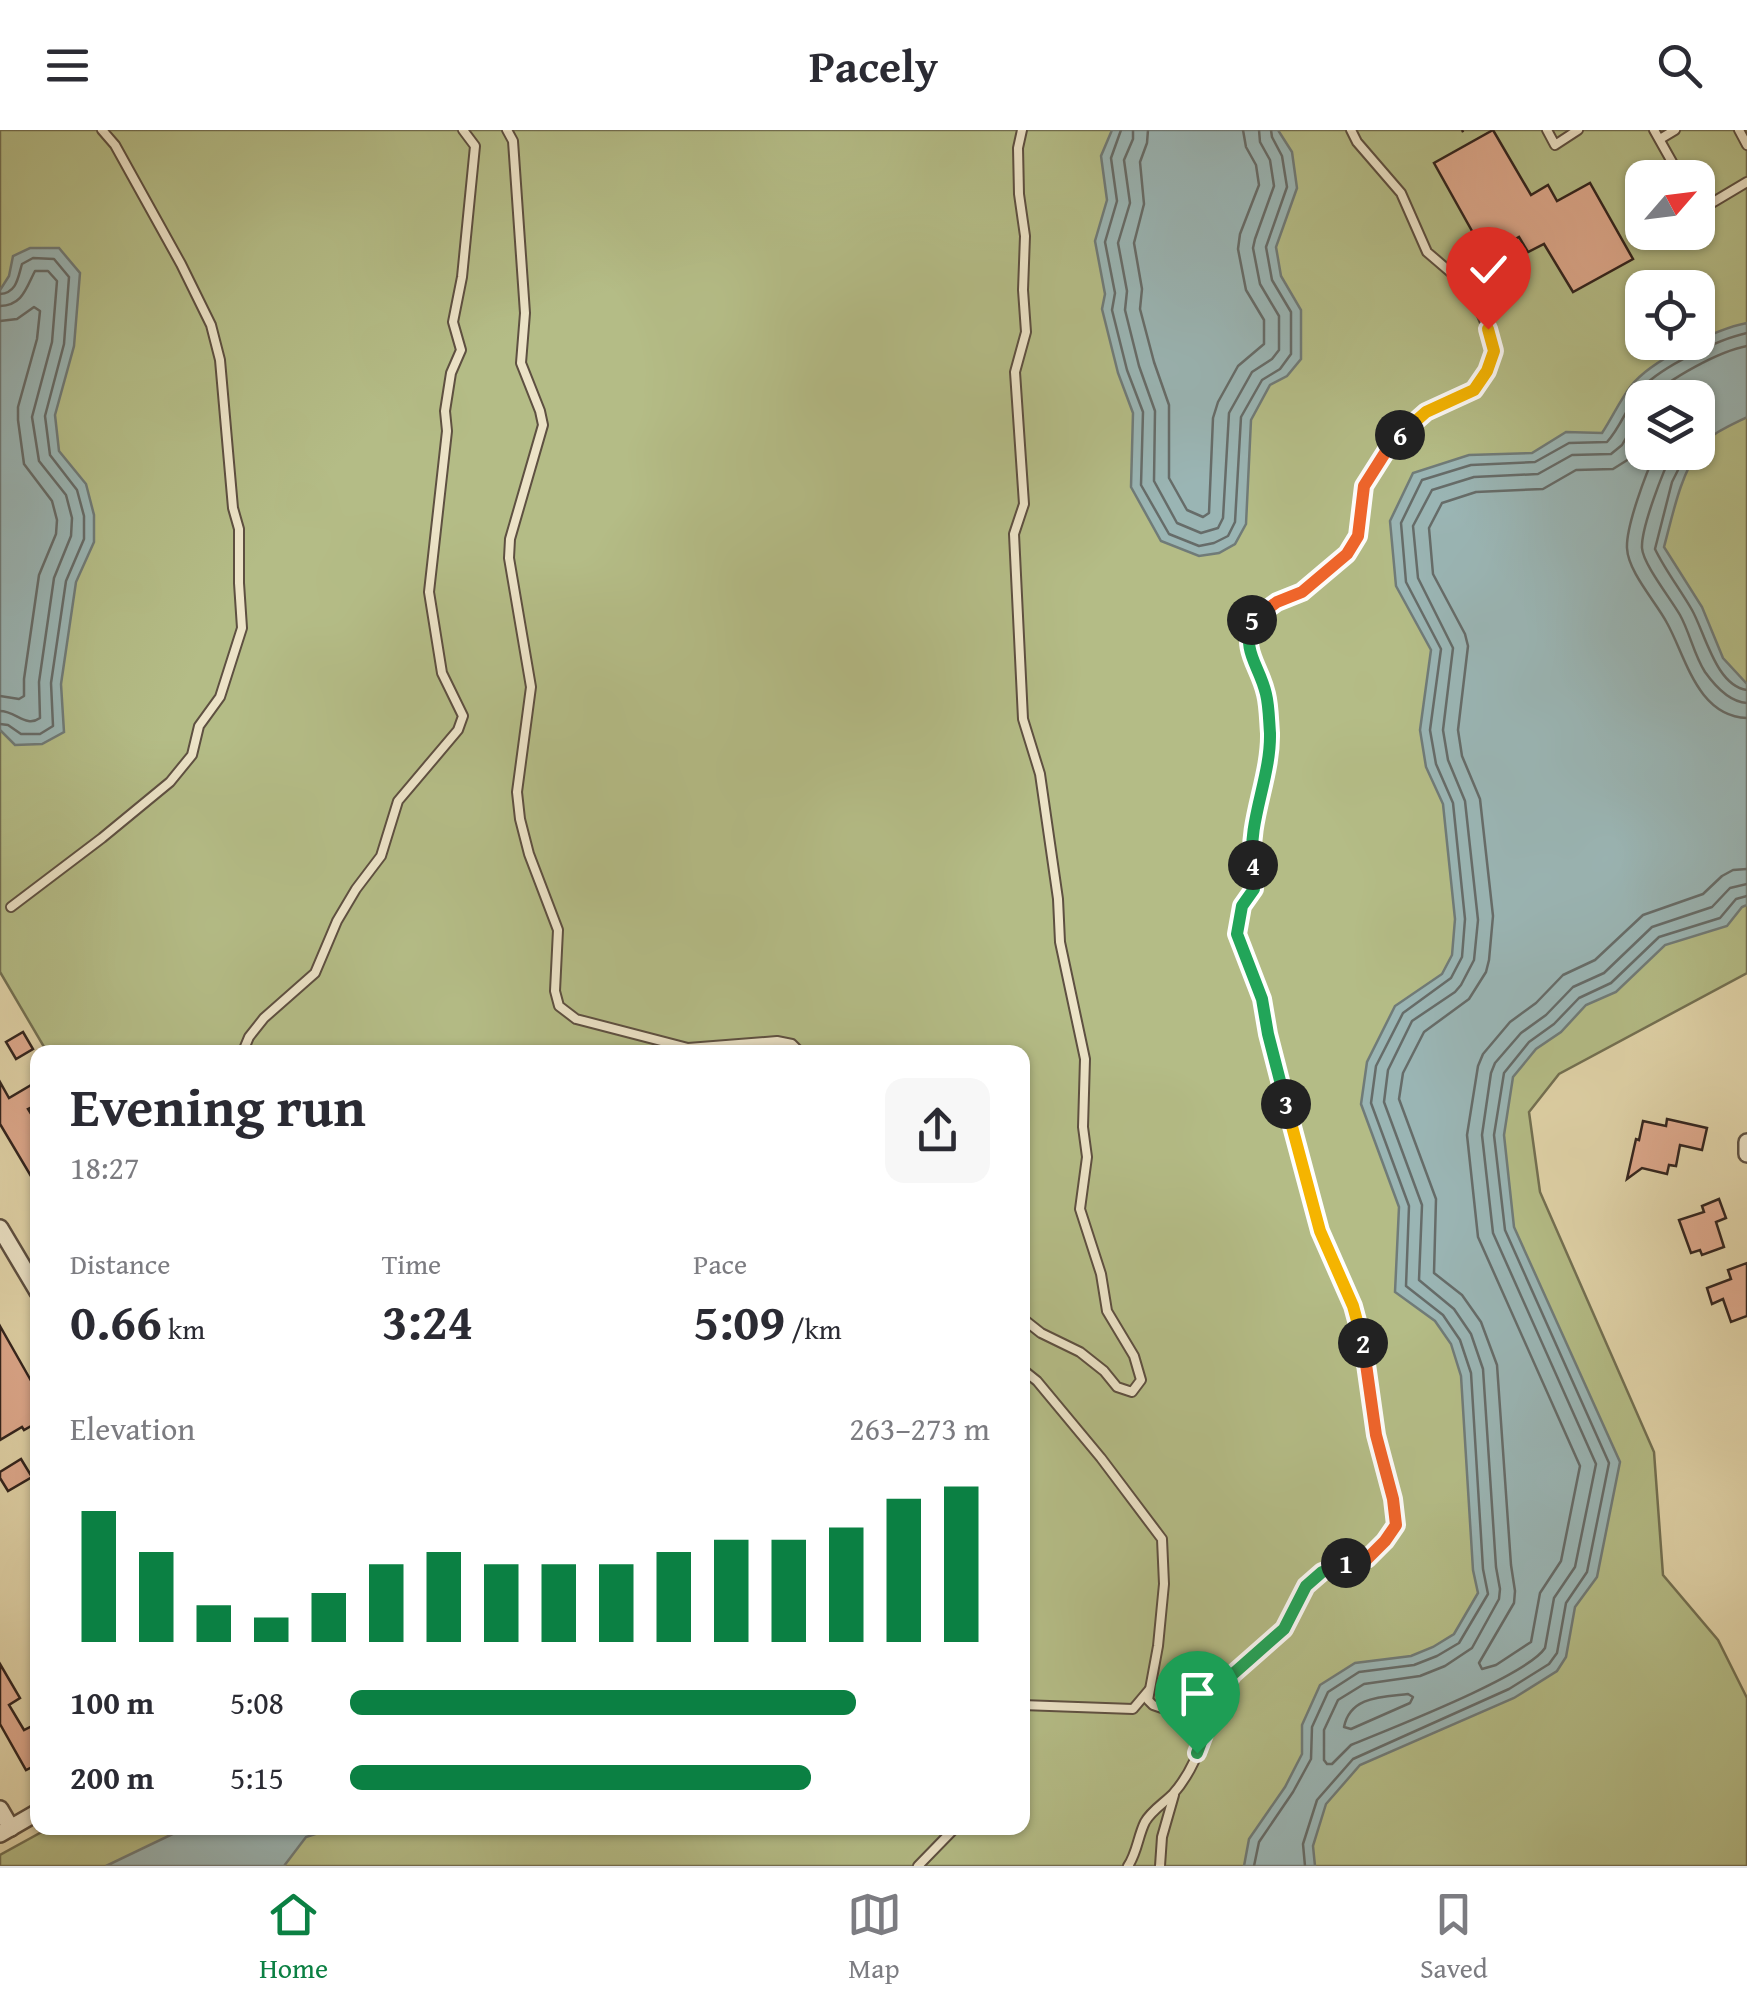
<!DOCTYPE html>
<html lang="en">
<head>
<meta charset="utf-8">
<style>
	:root { --surface:#fff; --page:#f7f7f7; --text:#2b2b33; --muted:#7c7c81; --line:#e1e1e2; --accent:#0b8043 }
	body { margin:0; font-family:"Gentium Book Plus",serif; background:var(--page); color:var(--text); height:100vh; display:flex; flex-direction:column; font-size:38px; white-space:nowrap }
	* { box-sizing:border-box; margin:0 }
	p { font-size:32px; color:var(--muted) }
	.icon { flex:none; width:55px; height:55px; fill:none; stroke:currentColor; stroke-width:2; stroke-linecap:round; stroke-linejoin:round }
	.map { position:relative; flex:1; overflow:hidden }
	.side { position:absolute; left:30px; top:915px; width:1000px; height:790px; display:flex; flex-direction:column; background:var(--surface); border-radius:20px; box-shadow:0 2px 8px #0004 }
	.side>* { flex:none }
	.needle { width:65px; rotate:62deg }
	.tools { position:absolute; left:1625px; top:30px; display:grid; gap:20px }
	.tools a { display:grid; place-items:center; width:90px; height:90px; border-radius:20px; background:var(--surface); box-shadow:0 2px 8px #0004; font-size:50px }
	.pin { position:absolute; display:grid; place-items:center; width:85px; height:85px; color:#fff; margin:-102px -42px; border-radius:50% 50% 50% 0; rotate:-45deg; box-shadow:0 0 10px #0007 }
	.pin .icon { rotate:45deg }
	.km { position:absolute; width:50px; height:50px; margin:-25px; border-radius:50%; background:#222; color:#fff; font-size:28px; line-height:50px; text-align:center }
	.round { display:grid; place-items:center; flex:none; width:105px; height:105px; border-radius:20px; background:var(--page) }
	.summary { display:flex; align-items:center; justify-content:space-between; height:170px; padding:0 40px }
	h1 { font-size:55px; font-weight:800; line-height:75px }
	.metrics { display:grid; grid-template-columns:repeat(3,1fr); gap:15px; height:170px; padding:10px 40px }
	.metrics div { display:grid; align-content:center }
	.metrics b { font-size:50px; font-weight:800 }
	.metrics small { font-size:28px; font-weight:400 }
	.metrics p { font-size:28px }
	.chart { height:280px; padding:20px 40px }
	.chart p { display:flex; justify-content:space-between }
	.chart svg { width:100%; height:180px; margin-top:10px; stroke:var(--accent); stroke-width:6 }
	ul { padding:0 40px; list-style:none; font-size:32px }
	li { display:grid; grid-template-columns:160px 120px 1fr; align-items:center; height:75px }
	li i { height:25px; border-radius:12px; background:var(--accent) }
	header { display:flex; justify-content:space-between; align-items:center; height:130px; padding:0 40px; background:var(--surface); font-size:45px; font-weight:800 }
	.tabs { display:flex; justify-content:space-around; align-items:center; height:140px; border-top:2px solid var(--line); background:var(--surface); font-size:28px; color:var(--muted) }
	.tabs a { display:grid; justify-items:center; gap:5px }
	.tabs .active { color:var(--accent) }
	.map>svg:first-child { display:block }
	.green { fill:#b4bc86; stroke:#737052; stroke-width:2.5; fill-rule:evenodd }
	.water { fill:#9ab5b4; stroke:#707b78; stroke-width:2.5; fill-rule:evenodd }
	.lines { fill:none; stroke-linecap:round; stroke-linejoin:round }
	.shore { stroke:#666c69; stroke-width:2.5 }
	.building { fill:#dfaa8e; stroke:#32241e; stroke-width:2.5 }
	.lane-casing { stroke:#5e5041; stroke-width:12 }
	.street-casing { stroke:#5e5041; stroke-width:20 }
	.path { stroke:#32241e; stroke-width:2.5; stroke-dasharray:2.5 5; stroke-linecap:butt }
	.lane { stroke:#ece3c7; stroke-width:8 }
	.street { stroke:#ece3c7; stroke-width:15 }
	.split-1-casing { stroke:#fff; stroke-width:20 }
	.split-2-casing { stroke:#fff; stroke-width:20 }
	.split-3-casing { stroke:#fff; stroke-width:20 }
	.split-4-casing { stroke:#fff; stroke-width:20 }
	.split-5-casing { stroke:#fff; stroke-width:20 }
	.split-6-casing { stroke:#fff; stroke-width:20 }
	.split-7-casing { stroke:#fff; stroke-width:20 }
	.split-1 { stroke:#22a559; stroke-width:12 }
	.split-2 { stroke:#f0652b; stroke-width:12 }
	.split-3 { stroke:#f5b400; stroke-width:12 }
	.split-4 { stroke:#22a559; stroke-width:12 }
	.split-5 { stroke:#22a559; stroke-width:12 }
	.split-6 { stroke:#f0652b; stroke-width:12 }
	.split-7 { stroke:#f5b400; stroke-width:12 }
</style>
</head>
<body>
<header><svg class="icon" aria-label="menu" viewBox="0 0 24 24"><path d="M4 6h16M4 12h16M4 18h16"/></svg>Pacely<svg class="icon" aria-label="search" viewBox="0 0 24 24"><circle cx="10" cy="10" r="6"/><path d="M15 15l6 6"/></svg></header>
<div class="map">
<svg width="1747" height="1736" viewBox="0 0 1747 1736">
	<rect width="100%" height="100%" fill="#e1d4a9"/>
	<filter id="stains"><feTurbulence type="fractalNoise" baseFrequency=".002" numOctaves="4"/><feColorMatrix values="0 0 0 0 .2 0 0 0 0 .09 0 0 0 0 .02 0 0 0 .5 -.17"/></filter>
	<radialGradient id="worn" r=".72"><stop offset=".6" stop-color="#630" stop-opacity="0"/><stop offset="1" stop-color="#630" stop-opacity=".3"/></radialGradient>
	<path class="green" d="M0,0H1747V843L1559,944L1529,982L1540,1062L1654,1322L1663,1445L1718,1510L1747,1568V1736H0V1725L49,1698H1022V922H47L0,842ZM1642,48H1698V102H1642ZM1642,158H1698V212H1642ZM1642,268H1698V322H1642Z"/>
	<g class="water">
		<polygon points="1112,0 1278,0 1292,22 1297,58 1276,117 1281,146 1301,180 1301,229 1287,246 1270,255 1251,290 1246,394 1235,414 1219,423 1199,426 1161,411 1131,357 1133,283 1118,243 1102,179 1105,164 1095,111 1107,70 1101,26"/>
		<polygon points="30,118 59,118 80,143 74,216 55,285 59,321 86,354 94,385 94,412 76,452 61,554 64,602 42,614 15,615 0,600 0,160 9,146 13,126"/>
		<path d="M1747,193V287C1731,295 1711,303 1700,318C1680,346 1673,384 1664,417L1702,477L1723,528L1747,554V775L1742,777L1727,796L1665,815L1616,862L1586,875L1561,902L1536,919L1513,947L1504,1005L1514,1097L1620,1332L1597,1447L1575,1477L1566,1527L1557,1541L1514,1568L1360,1635L1326,1674L1313,1716L1315,1736H1244L1249,1709L1285,1657L1302,1624V1595L1320,1555L1355,1533L1411,1526L1433,1517L1454,1504L1478,1463L1473,1440L1461,1246L1451,1214L1435,1191L1395,1162L1399,1077L1361,974L1367,932L1395,876L1442,844L1452,825L1455,789L1443,674L1426,637L1420,600L1431,520L1396,456L1390,391L1413,343L1469,325L1532,323L1566,302L1602,303C1612,288 1620,270 1631,256C1650,231 1716,199 1747,193ZM1642,268H1698V322H1642Z"/>
		<polygon points="185,1698 334,1698 306,1707 284,1736 106,1736"/>
	</g>
	<g class="lines">
		<g class="shore">
			<polyline points="1121,0 1111,28 1117,71 1105,112 1115,163 1112,180 1127,240 1143,282 1141,355 1169,404 1199,416 1214,413 1228,406 1235,392 1241,287 1262,250 1280,239 1291,224 1291,182 1272,150 1266,117 1287,57 1282,26 1272,7 1271,0"/>
			<polyline points="1133,0 1133,9 1124,30 1130,73 1118,113 1127,161 1125,180 1139,236 1155,281 1154,351 1177,393 1201,403 1218,398 1223,388 1229,283 1252,242 1272,229 1279,220 1279,186 1260,154 1253,118 1255,109 1274,56 1270,30 1260,12 1259,0"/>
			<polyline points="1148,0 1147,13 1140,32 1144,74 1134,113 1142,159 1140,179 1154,232 1169,275 1169,348 1187,380 1203,387 1209,383 1213,288 1218,272 1238,236 1264,214 1264,190 1246,160 1238,119 1240,104 1259,55 1256,35 1246,17 1243,0"/>
			<path d="M0,164C17,163 18,147 22,134L33,128L54,129L69,147L64,214L45,286L50,325L77,360L84,386V409L66,451L51,553L53,596L40,604H21L8,595L0,594"/>
			<path d="M0,176C23,175 26,158 35,141H48L57,151L52,212L32,287L39,331L66,365L72,388L71,406L54,448L39,552L40,588C26,598 16,581 0,581"/>
			<polyline points="0,191 17,189 34,177 40,181 37,209 18,277 18,290 24,334 52,371 57,390 56,404 39,445 24,549 24,566 19,569 0,566"/>
			<path d="M1650,268C1670,248 1720,221 1747,216"/>
			<path d="M1642,280L1622,315L1611,324L1572,325L1538,344L1474,347L1432,360L1413,396L1418,448L1453,518L1443,600L1448,630L1465,671L1478,790L1474,830L1461,855L1455,862L1412,891L1388,940L1384,972L1422,1075L1419,1150L1454,1179L1471,1204L1483,1239L1496,1437L1500,1459L1499,1469L1472,1518L1445,1536L1420,1546L1364,1554L1338,1570L1324,1600V1630L1327,1634H1332L1351,1615C1389,1599 1527,1546 1545,1518L1554,1468L1575,1437L1596,1334L1493,1103L1482,1005L1491,943L1495,933L1521,903L1546,885L1573,857L1604,843L1652,797L1712,777L1730,758L1747,754"/>
			<polyline points="1642,309 1629,329 1613,339 1576,340 1543,359 1476,362 1442,373 1429,398 1433,444 1465,504 1468,516 1458,600 1462,626 1480,669 1493,786 1489,830 1486,842 1469,869 1424,902 1403,943 1399,969 1436,1069 1434,1143 1462,1165 1481,1192 1497,1235 1511,1435 1515,1461 1514,1473 1479,1533 1482,1539 1496,1535 1531,1512 1540,1463 1561,1431 1580,1336 1478,1107 1467,1005 1478,936 1483,924 1510,892 1536,873 1563,845 1595,830 1643,785 1703,764 1722,746 1733,740 1747,739"/>
			<path d="M1656,322C1646,343 1626,396 1627,418C1628,442 1656,472 1667,493C1686,527 1697,586 1747,588"/>
			<path d="M1673,322C1663,341 1641,398 1642,418C1643,434 1671,469 1680,485C1690,503 1694,525 1705,542C1715,556 1729,572 1747,573"/>
			<path d="M1687,322L1672,352L1655,419C1665,440 1680,459 1692,480C1705,503 1716,556 1747,560"/>
			<path d="M1408,1564L1413,1567L1410,1573L1351,1599L1344,1597C1350,1566 1382,1567 1408,1564Z"/>
			<path d="M1254,1736L1259,1712L1293,1662L1311,1629L1312,1597L1328,1562L1359,1542L1414,1535L1437,1526L1459,1513L1488,1464L1483,1439L1471,1243L1460,1210L1443,1185L1406,1156L1409,1076L1371,973L1376,936L1403,883L1451,848L1462,827L1465,789L1453,673L1436,634L1430,600L1441,519L1406,452L1401,393L1422,350L1471,335L1535,332L1569,313L1607,312C1621,297 1628,274 1642,258C1661,237 1719,209 1747,203"/>
			<polyline points="1305,1736 1303,1714 1317,1670 1353,1629 1509,1559 1549,1534 1557,1523 1566,1473 1587,1442 1609,1333 1505,1100 1494,1005 1504,943 1529,912 1554,894 1579,868 1611,853 1659,807 1720,788 1736,769 1747,766"/>
		</g>
	</g>
	<g class="building">
		<polygon points="1493,0 1531,65 1548,55 1557,71 1590,53 1633,129 1573,162 1544,114 1528,122 1519,107 1486,126 1434,33"/>
		<polygon points="23,902 33,919 16,929 6,912"/>
		<polygon points="38,951 38,974 28,979 38,995 38,1058 0,994 0,952 9,968"/>
		<polygon points="1667,989 1707,998 1702,1020 1680,1015 1676,1036 1669,1035 1667,1044 1642,1038 1627,1049 1636,1009 1639,1010 1643,991 1666,996"/>
		<polygon points="1719,1069 1726,1088 1716,1092 1724,1117 1702,1125 1700,1120 1691,1123 1679,1090 1704,1082 1702,1076"/>
		<polygon points="1747,1133 1747,1186 1731,1192 1723,1169 1712,1174 1707,1158 1731,1149 1728,1140"/>
		<polygon points="0,1196 38,1263 38,1292 24,1300 22,1297 0,1310"/>
		<polygon points="21,1329 32,1347 8,1361 0,1348 0,1342"/>
		<polygon points="0,1534 20,1568 9,1575 24,1600 38,1593 38,1634 26,1640 0,1594"/>
	</g>
	<g class="lines">
		<g class="lane-casing">
			<g id="lane">
				<polyline points="507,0 513,11 525,183 521,233 540,281 543,295 510,409 509,428 531,557 517,662 520,689 529,724 558,800 555,861 559,876 576,889 688,918 777,911 792,914 800,922"/>
				<polyline points="1022,0 1018,18 1019,64 1025,106 1023,160 1026,202 1015,242 1024,374 1014,404 1023,589 1040,644 1058,769 1060,812 1085,929 1083,997 1087,1027 1080,1079 1101,1144 1107,1181 1134,1226 1141,1250 1132,1262 1117,1257 1104,1241 1080,1222 1041,1203 1022,1188"/>
				<polyline points="1547,0 1555,15 1578,0"/>
				<polyline points="1654,0 1681,48"/>
				<polyline points="1739,0 1747,15"/>
				<polyline points="1660,9 1675,0"/>
				<polyline points="1698,76 1700,80 1747,52"/>
				<polyline points="11,777 102,708 170,652 192,625 199,596 220,567 242,498 239,453 239,399 233,378 220,230 211,195 181,134 115,15 102,0"/>
				<polyline points="237,922 244,919 249,907 264,888 315,843 337,791 356,759 381,726 398,671 458,600 463,586 442,543 429,462 447,301 445,281 451,243 461,220 453,192 462,147 475,16 463,0"/>
				<path d="M1022,1239L1037,1251L1101,1328L1162,1409L1164,1454L1158,1516L1148,1570L1153,1575L1206,1593C1203,1617 1189,1646 1173,1664C1164,1673 1151,1681 1145,1692C1138,1706 1137,1723 1128,1736"/>
				<polyline points="1022,1575 1133,1579 1149,1560"/>
				<polyline points="1206,1593 1218,1567 1233,1544 1284,1499 1306,1456 1322,1441 1349,1432 1367,1429 1385,1411 1396,1395 1393,1369 1376,1305 1362,1206 1353,1177 1320,1101 1276,937 1262,869 1255,845 1245,827 1237,803 1242,776 1254,759 1252,727 1254,701 1268,631 1270,605 1266,563 1247,512 1251,491 1277,472 1302,462 1347,424 1358,406 1364,356 1390,315 1426,282 1474,260 1487,241 1494,221 1488,199 1478,176 1462,152 1427,122 1401,63 1357,12 1351,0"/>
				<polyline points="918,1736 955,1698"/>
				<polyline points="1160,1736 1162,1707 1174,1665"/>
			</g>
		</g>
		<g class="street-casing">
			<g id="street">
				<polyline points="1747,1012 1747,1024"/>
				<polyline points="0,1098 38,1162"/>
				<polyline points="0,1679 11,1698"/>
				<polyline points="0,1704 38,1682"/>
			</g>
		</g>
		<polyline class="path" points="1462,0 1465,6"/>
		<use href="#lane" class="lane"/>
		<use href="#street" class="street"/>
	</g>
	<g class="lines">
		<g class="split-1-casing">
			<polyline id="split-1" points="1197,1623 1218,1567 1233,1544 1284,1499 1306,1456 1322,1442 1346,1433"/>
		</g>
		<g class="split-2-casing">
			<polyline id="split-2" points="1346,1433 1367,1429 1385,1411 1396,1395 1393,1369 1376,1305 1363,1213"/>
		</g>
		<g class="split-3-casing">
			<polyline id="split-3" points="1286,974 1320,1101 1353,1176 1363,1213"/>
		</g>
		<g class="split-4-casing">
			<polyline id="split-4" points="1253,735 1254,759 1242,776 1237,804 1262,869 1268,904 1286,974"/>
		</g>
		<g class="split-5-casing">
			<path id="split-5" d="M1252,490C1242,524 1259,534 1266,564C1269,576 1269,591 1270,603C1271,648 1247,692 1253,735"/>
		</g>
		<g class="split-6-casing">
			<polyline id="split-6" points="1252,490 1277,472 1302,462 1347,424 1358,406 1364,356 1390,315 1400,305"/>
		</g>
		<g class="split-7-casing">
			<polyline id="split-7" points="1400,305 1426,282 1474,260 1487,241 1494,221 1488,199"/>
		</g>
		<use href="#split-1" class="split-1"/>
		<use href="#split-2" class="split-2"/>
		<use href="#split-3" class="split-3"/>
		<use href="#split-4" class="split-4"/>
		<use href="#split-5" class="split-5"/>
		<use href="#split-6" class="split-6"/>
		<use href="#split-7" class="split-7"/>
	</g>
	<rect width="100%" height="100%" filter="url(#stains)"/>
	<rect width="100%" height="100%" fill="url(#worn)"/>
</svg>
<div class="tools">
<a><svg class="needle" viewBox="-14 -14 28 28"><path d="M0-13l5 13h-10z" fill="#e53935"/><path d="M0 13l5-13h-10z" fill="#7c7c81"/></svg></a>
<a><svg class="icon" aria-label="locate" viewBox="0 0 24 24"><circle cx="12" cy="12" r="6"/><path d="M12 2v4M12 18v4M2 12h4M18 12h4"/></svg></a>
<a><svg class="icon" aria-label="layers" viewBox="0 0 24 24"><path d="M12 4l9 5-9 5-9-5zM3 14l9 5 9-5"/></svg></a>
</div>
<div class="pin" style="left:1197px;top:1623px;background:#1e9e55"><svg class="icon" aria-label="arrive" viewBox="0 0 24 24"><path d="M6 21V4h12l-3 4 3 4H6"/></svg></div>
<div class="pin" style="left:1488px;top:199px;background:#d93025"><svg class="icon" aria-label="check" viewBox="0 0 24 24"><path d="M5 12l5 5 9-10"/></svg></div>
<b class="km" style="left:1346px;top:1433px">1</b>
<b class="km" style="left:1363px;top:1213px">2</b>
<b class="km" style="left:1286px;top:974px">3</b>
<b class="km" style="left:1253px;top:735px">4</b>
<b class="km" style="left:1252px;top:490px">5</b>
<b class="km" style="left:1400px;top:305px">6</b>
<section class="side">
<div class="summary"><div><h1>Evening run</h1><p>18:27</p></div><a class="round"><svg class="icon" aria-label="share" viewBox="0 0 24 24"><path d="M12 15V3M7 8l5-5 5 5M5 13v7h14v-7"/></svg></a></div>
<div class="metrics">
<div><p>Distance</p><b>0.66<small> km</small></b></div>
<div><p>Time</p><b>3:24</b></div>
<div><p>Pace</p><b>5:09<small> /km</small></b></div>
</div>
<div class="chart"><p><span>Elevation</span>263–273 m</p>
<svg viewBox="0 0 160 44" preserveAspectRatio="none"><path d="M5 44V12M15 44V22M25 44V35M35 44V38M45 44V32M55 44V25M65 44V22M75 44V25M85 44V25M95 44V25M105 44V22M115 44V19M125 44V19M135 44V16M145 44V9M155 44V6"/></svg>
</div>
<ul>
<li><b>100 m</b>5:08<i style="width:79%"></i></li>
<li><b>200 m</b>5:15<i style="width:72%"></i></li>
</ul>
</section>
</div>
<nav class="tabs">
<a class="active"><svg class="icon" aria-label="home" viewBox="0 0 24 24"><path d="M3 11l9-7 9 7M6 9v11h12V9"/></svg>Home</a>
<a><svg class="icon" aria-label="map" viewBox="0 0 24 24"><path d="M3 6l6-2 6 2 6-2v14l-6 2-6-2-6 2zM9 4v14M15 6v14"/></svg>Map</a>
<a><svg class="icon" aria-label="saved" viewBox="0 0 24 24"><path d="M7 4h10v16l-5-4-5 4z"/></svg>Saved</a>
</nav>
</body>
</html>
